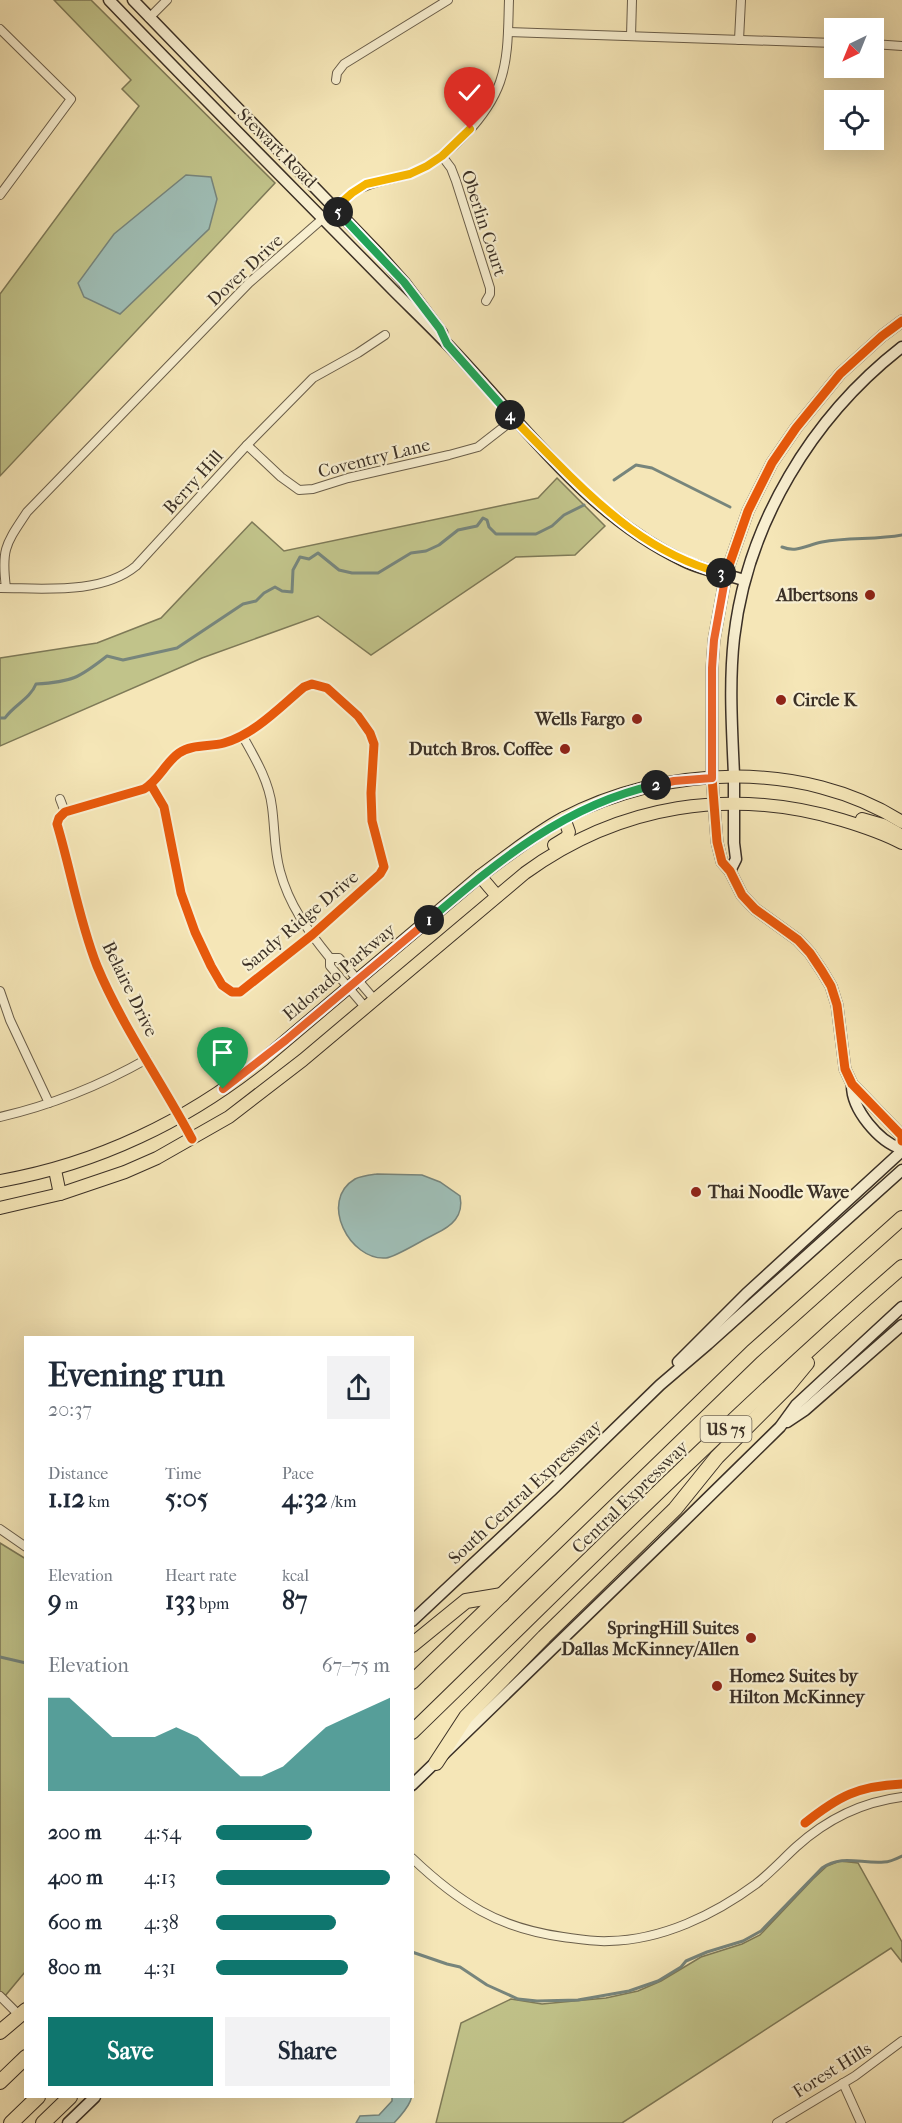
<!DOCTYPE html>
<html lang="en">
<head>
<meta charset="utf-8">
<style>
	:root { --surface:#fff; --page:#f2f2f3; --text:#1f2937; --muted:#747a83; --accent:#0f766e }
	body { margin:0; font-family:"IM FELL French Canon",serif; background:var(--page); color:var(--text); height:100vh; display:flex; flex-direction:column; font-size:22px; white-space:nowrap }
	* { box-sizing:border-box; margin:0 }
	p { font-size:20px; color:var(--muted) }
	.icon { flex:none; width:33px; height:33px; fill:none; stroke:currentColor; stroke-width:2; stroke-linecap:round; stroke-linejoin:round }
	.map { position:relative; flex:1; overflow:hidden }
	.panel { position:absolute; left:24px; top:1336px; width:390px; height:762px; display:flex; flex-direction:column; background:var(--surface); border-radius:0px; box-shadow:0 6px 24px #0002 }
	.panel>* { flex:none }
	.needle { width:39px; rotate:223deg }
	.tools { position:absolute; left:824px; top:18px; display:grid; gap:12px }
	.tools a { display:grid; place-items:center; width:60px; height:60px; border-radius:0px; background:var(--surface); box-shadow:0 6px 24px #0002; font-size:30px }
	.pin { position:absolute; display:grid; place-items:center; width:51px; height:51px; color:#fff; margin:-62px -26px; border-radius:50% 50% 50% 0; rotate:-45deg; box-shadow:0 0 6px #0007 }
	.pin .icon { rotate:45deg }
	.km { position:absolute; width:30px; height:30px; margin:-15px; border-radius:50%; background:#222; color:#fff; font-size:16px; line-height:30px; text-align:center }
	.round { display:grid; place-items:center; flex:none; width:63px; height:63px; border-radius:0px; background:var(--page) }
	.headline { display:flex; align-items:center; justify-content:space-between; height:102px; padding:0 24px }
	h1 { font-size:33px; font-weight:700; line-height:45px }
	.stats { display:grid; grid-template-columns:repeat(3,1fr); gap:9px; height:102px; padding:6px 24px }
	.stats div { display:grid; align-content:center }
	.stats b { font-size:26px; font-weight:700 }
	.stats small { font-size:16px; font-weight:400 }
	.stats p { font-size:16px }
	.chart { height:168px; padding:12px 24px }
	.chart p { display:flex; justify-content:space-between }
	.chart svg { width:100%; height:108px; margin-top:6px; fill:var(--accent); opacity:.7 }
	.action { display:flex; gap:12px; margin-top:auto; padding:12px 24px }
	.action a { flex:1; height:69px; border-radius:0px; background:var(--accent); color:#fff; font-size:24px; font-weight:700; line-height:69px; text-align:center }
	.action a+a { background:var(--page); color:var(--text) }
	ul { padding:0 24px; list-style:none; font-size:20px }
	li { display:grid; grid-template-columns:96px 72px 1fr; align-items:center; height:45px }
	li i { height:15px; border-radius:8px; background:var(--accent) }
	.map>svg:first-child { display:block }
	.green { fill:#c1c38a; stroke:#7e7a58; stroke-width:1.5 }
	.water { fill:#9fbeb6; stroke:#77857c; stroke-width:1.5 }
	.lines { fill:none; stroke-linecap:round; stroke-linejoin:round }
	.stream { stroke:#77857c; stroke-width:3 }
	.street-casing { stroke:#6a5e4a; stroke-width:10 }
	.secondary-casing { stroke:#3b3026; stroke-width:13 }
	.primary-casing { stroke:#3b3026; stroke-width:14 }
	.highway-casing { stroke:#3b3026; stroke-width:16 }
	.street { stroke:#f8efd0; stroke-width:8 }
	.secondary { stroke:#f8efd0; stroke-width:10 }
	.primary { stroke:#f5e6b7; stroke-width:12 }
	.highway { stroke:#f5e6b7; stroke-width:14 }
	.cycleway-casing { stroke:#f8efd0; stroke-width:13 }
	.cycleway { stroke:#e8590c; stroke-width:9 }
	.split-1-casing { stroke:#fff; stroke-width:12 }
	.split-2-casing { stroke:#fff; stroke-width:12 }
	.split-3-casing { stroke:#fff; stroke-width:12 }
	.split-4-casing { stroke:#fff; stroke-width:12 }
	.split-5-casing { stroke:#fff; stroke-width:12 }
	.split-6-casing { stroke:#fff; stroke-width:12 }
	.split-1 { stroke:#f0652b; stroke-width:8 }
	.split-2 { stroke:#22a559; stroke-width:8 }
	.split-3 { stroke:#f0652b; stroke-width:8 }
	.split-4 { stroke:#f5b400; stroke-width:8 }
	.split-5 { stroke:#22a559; stroke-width:8 }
	.split-6 { stroke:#f5b400; stroke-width:8 }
	.poi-dot { fill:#8f2418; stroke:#f8efd0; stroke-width:2 }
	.labels { text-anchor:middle; stroke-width:4.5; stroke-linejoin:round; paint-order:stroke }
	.shield { fill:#f8efd0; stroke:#746959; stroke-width:1.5 }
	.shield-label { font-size:16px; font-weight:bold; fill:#3b3026 }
	.street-label { font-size:18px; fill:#3b3026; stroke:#f8efd0 }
	.poi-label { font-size:18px; font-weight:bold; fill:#3b3026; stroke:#f8efd0; text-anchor:end }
</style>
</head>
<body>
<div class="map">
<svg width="902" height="2123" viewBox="0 0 902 2123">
	<rect width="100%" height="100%" fill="#f5e6b7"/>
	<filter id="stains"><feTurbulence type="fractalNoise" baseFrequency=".00333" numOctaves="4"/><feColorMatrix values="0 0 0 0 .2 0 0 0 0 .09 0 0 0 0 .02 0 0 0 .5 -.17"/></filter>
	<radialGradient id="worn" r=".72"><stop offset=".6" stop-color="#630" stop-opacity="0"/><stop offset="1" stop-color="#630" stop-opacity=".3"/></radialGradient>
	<g class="green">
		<polygon points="54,0 91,0 275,183 0,476 0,294 139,106 122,89 131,80"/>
		<polygon points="557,478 605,526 575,555 516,557 371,655 318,616 202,658 0,746 0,658 97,643 161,618 252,522 284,551 538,498"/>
		<polygon points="0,1543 26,1559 25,1972 0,2002"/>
		<polygon points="840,1861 858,1863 902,1942 902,1962 891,1948 622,2123 436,2123 461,2023 511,1999 542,2004 606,1998 638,1991 661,1981 701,1957 742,1944 760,1935 813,1879 827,1866"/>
	</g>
	<g class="water">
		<polygon points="186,175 211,177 217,199 209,229 120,314 84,297 78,283 114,234"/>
		<path d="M377,1174L422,1175L440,1182L460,1196C464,1216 452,1226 435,1234C424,1239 396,1257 386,1258C350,1261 318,1201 355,1179C361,1176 370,1175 377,1174Z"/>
		<path d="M413,2074C415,2098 410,2106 394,2123H356L360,2116L379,2115L392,2101V2097H412Z"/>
	</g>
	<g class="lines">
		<g class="stream">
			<polyline points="614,480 636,465 652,468 730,507"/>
			<path d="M782,547C797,553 807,545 822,542C849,537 876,540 902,535"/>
			<path d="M0,718H5C14,705 30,699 36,684C72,682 79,678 107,656L123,660L177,648L243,604L256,601L264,593L275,587L282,591L292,592L293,570L300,557L309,559L318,553L339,570L352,573H378L411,553L426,551L439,545L458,530L477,526L483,518L487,520L489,527L496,534H536L552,526L564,515L584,505"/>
			<polyline points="0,1657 26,1663"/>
			<path d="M412,1952L447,1964L460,1967L487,1985L518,1999L537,2001L578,2000L629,1991L658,1981L681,1967L686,1961L707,1952L743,1941L761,1931L822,1868C842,1854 861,1864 884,1862C890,1862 896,1859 902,1856"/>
		</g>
		<g class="street-casing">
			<g id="street">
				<polyline points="149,18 167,0"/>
				<polyline points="0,29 71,99 0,195"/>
				<polyline points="508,32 834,43"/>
				<polyline points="631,36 632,0"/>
				<polyline points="739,40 741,0"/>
				<polyline points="873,44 902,46"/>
				<polyline points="336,80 337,73 344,64 448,0"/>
				<polyline points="442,156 451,168 456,181 490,288 490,294 486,301"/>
				<polyline points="247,445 281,477 299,490 313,489 348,478 449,455 478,447 514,419"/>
				<path d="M0,588C42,588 101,595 136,566L247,445L313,378L358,353L385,335"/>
				<path d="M6,588C1,548 6,544 27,512L249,283L352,193C374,179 395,181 417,171C450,156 488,116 500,82C509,56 508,27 509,0"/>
				<path d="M242,735C255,758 269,781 272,807C275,829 274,850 280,871C289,905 308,931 330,958"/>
				<path d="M151,785L164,807L181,893L195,932L211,966L222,985L232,992H240L312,935L380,874L384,867L372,821L371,793L374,744L370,733L358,716L327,688L312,684L304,687C280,707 255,734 224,743C210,747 192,744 179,753C165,763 159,780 144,789L65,812L59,818L57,824C71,871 79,920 97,966C122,1026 161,1081 192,1139"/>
				<polyline points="60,799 65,812"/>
				<polyline points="0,991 10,1020 49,1103"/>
				<polyline points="365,1007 330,966 330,958 339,958 374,999"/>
				<path d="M0,1117C52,1105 101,1085 147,1059"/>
				<polyline points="0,1529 26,1547"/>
				<path d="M412,1858C433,1878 456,1897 481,1911C506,1925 535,1933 563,1937C578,1939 594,1942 609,1941C662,1940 714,1915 756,1884C770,1873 783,1859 796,1847C826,1820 862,1802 902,1797"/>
				<polyline points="0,1996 17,2013"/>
				<polyline points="843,2083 861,2123"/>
				<polyline points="777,2123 855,2076 902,2041"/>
			</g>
		</g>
		<g class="secondary-casing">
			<g id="secondary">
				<path d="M109,0C203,98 299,194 394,291C412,309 431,327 448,345C521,421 586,515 684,561C703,570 724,574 744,580"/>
				<polyline points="133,0 379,254 404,282 442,333"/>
				<polyline points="902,321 882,336 840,374 796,428 772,463 748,511 726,574 714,640 712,668 712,778 717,842 722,862 730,871 742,895 755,909 798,940 810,953 822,971 831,986 837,1005 845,1069 852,1084 902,1136 902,1141"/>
				<path d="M730,871L736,859L734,843C734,820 734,797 734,775C732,729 729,683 734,638C747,524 812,417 902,347"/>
				<path d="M852,1084C851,1109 879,1142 902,1149"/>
				<polyline points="678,1362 746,1294 902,1151"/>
				<polyline points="787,1422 805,1410 902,1325"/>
				<polyline points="412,1621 553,1489 660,1385 708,1344 902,1170"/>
				<polyline points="412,1785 677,1528 780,1427 796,1405 902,1307"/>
				<polyline points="68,2123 95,2097"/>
			</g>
		</g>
		<g class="primary-casing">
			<g id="primary">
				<polyline points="862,819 883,825 899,834"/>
				<polyline points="554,845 567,837 569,832 564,818"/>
				<polyline points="480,876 497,896"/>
				<polyline points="55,1170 60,1194"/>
				<path d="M0,1181C97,1164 187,1121 264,1059L480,876C507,856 533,835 562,819C664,765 803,759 902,822"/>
				<path d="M0,1208L60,1194L125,1172L157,1158L229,1117L303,1060L525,873C620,804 731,787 842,820C862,826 883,833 902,843"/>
			</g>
		</g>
		<g class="highway-casing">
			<g id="highway">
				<polyline points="412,1645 466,1601 502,1595"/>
				<polyline points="412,1682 752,1352 902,1218"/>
				<path d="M412,1732C574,1575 732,1415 902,1267"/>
				<polyline points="436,1763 466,1717 544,1637 675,1509 717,1457 788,1386 807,1363"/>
				<polyline points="0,2032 26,2010"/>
				<polyline points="0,2082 26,2057"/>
				<polyline points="11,2123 38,2097"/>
				<polyline points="43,2123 70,2097"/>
			</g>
		</g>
		<use href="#street" class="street"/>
		<use href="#secondary" class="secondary"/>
		<use href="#primary" class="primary"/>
		<use href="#highway" class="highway"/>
		<g class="cycleway-casing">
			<g id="cycleway">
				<polyline points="902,321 882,336 840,374 796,428 772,463 748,511 726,574 714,640 712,668 712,778 717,842 722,862 730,871 742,895 755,909 798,940 810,953 822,971 831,986 837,1005 845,1069 852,1084 902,1136 902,1141"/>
				<path d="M151,785L164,807L181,893L195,932L211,966L222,985L232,992H240L312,935L380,874L384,867L372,821L371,793L374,744L370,733L358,716L327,688L312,684L304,687C280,707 255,734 224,743C210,747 192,744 179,753C165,763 159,780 144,789L65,812L59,818L57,824C71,871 79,920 97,966C122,1026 161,1081 192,1139"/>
				<path d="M805,1823C839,1796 858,1786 902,1784"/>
			</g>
		</g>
		<use href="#cycleway" class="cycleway"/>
	</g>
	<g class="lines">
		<g class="split-1-casing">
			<polyline id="split-1" points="223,1089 286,1040 429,920"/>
		</g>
		<g class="split-2-casing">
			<path id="split-2" d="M429,920C497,862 566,804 656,785"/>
		</g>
		<g class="split-3-casing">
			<polyline id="split-3" points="656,785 674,781 712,778 712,668 714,640 726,574 721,573"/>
		</g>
		<g class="split-4-casing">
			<path id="split-4" d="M510,415C525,431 540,446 555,461C603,510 653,555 721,573"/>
		</g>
		<g class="split-5-casing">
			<polyline id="split-5" points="338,212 404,282 440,329 447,344 510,415"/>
		</g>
		<g class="split-6-casing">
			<polyline id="split-6" points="338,212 334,209 352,193 366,184 410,174 427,166 442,156 470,129"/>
		</g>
		<use href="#split-1" class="split-1"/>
		<use href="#split-2" class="split-2"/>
		<use href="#split-3" class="split-3"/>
		<use href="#split-4" class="split-4"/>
		<use href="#split-5" class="split-5"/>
		<use href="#split-6" class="split-6"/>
	</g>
	<g class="poi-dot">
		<circle cx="870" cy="595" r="6"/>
		<circle cx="781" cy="700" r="6"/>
		<circle cx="637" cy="719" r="6"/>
		<circle cx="565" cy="749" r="6"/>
		<circle cx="696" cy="1192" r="6"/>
		<circle cx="751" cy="1638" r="6"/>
		<circle cx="717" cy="1686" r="6"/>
	</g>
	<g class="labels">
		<rect class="shield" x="700.5" y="1416" width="51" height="26" rx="4.5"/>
		<g class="shield-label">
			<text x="726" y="1435">US 75</text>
		</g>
		<g class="street-label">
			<text transform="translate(277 148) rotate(45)" y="6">Stewart Road</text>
			<text transform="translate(484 223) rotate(72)" y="6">Oberlin Court</text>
			<text transform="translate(245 270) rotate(-43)" y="6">Dover Drive</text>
			<text transform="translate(374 458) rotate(-14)" y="6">Coventry Lane</text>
			<text transform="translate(193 482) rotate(-48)" y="6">Berry Hill</text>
			<text transform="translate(300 921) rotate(-40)" y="6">Sandy Ridge Drive</text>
			<text transform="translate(339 972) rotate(-40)" y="6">Eldorado Parkway</text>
			<text transform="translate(130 989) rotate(64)" y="6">Belaire Drive</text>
			<text transform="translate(525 1492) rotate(-43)" y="6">South Central Expressway</text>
			<text transform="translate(630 1497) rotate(-44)" y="6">Central Expressway</text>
			<text transform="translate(832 2070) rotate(-32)" y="6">Forest Hills</text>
		</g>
		<g class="poi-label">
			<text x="858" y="601">Albertsons</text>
			<text x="793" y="706" text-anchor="start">Circle K</text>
			<text x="625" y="725">Wells Fargo</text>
			<text x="553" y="755">Dutch Bros. Coffee</text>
			<text x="708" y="1198" text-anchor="start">Thai Noodle Wave</text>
			<text x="739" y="1634">SpringHill Suites<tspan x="739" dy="21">Dallas McKinney/Allen</tspan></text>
			<text x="729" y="1682" text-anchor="start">Home2 Suites by<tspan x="729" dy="21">Hilton McKinney</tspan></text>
		</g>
	</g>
	<rect width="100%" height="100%" filter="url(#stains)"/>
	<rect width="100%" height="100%" fill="url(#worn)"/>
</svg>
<div class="tools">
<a><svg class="needle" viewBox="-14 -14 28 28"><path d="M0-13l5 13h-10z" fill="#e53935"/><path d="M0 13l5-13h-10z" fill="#747a83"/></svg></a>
<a><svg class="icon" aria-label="locate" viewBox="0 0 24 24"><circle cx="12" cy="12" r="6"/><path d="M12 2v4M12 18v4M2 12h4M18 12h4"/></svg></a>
</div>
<div class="pin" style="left:223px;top:1089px;background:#1e9e55"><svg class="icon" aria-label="arrive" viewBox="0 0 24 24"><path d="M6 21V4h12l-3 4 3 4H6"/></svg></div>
<div class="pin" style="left:470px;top:129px;background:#d93025"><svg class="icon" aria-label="check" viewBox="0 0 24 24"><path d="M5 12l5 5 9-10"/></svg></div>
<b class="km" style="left:429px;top:920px">1</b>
<b class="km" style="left:656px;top:785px">2</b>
<b class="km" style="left:721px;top:573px">3</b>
<b class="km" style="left:510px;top:415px">4</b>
<b class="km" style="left:338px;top:212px">5</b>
<section class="panel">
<div class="headline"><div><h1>Evening run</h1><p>20:37</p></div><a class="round"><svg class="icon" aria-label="share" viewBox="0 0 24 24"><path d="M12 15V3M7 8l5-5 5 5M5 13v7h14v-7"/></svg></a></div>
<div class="stats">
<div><p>Distance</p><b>1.12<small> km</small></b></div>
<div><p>Time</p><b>5:05</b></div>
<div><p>Pace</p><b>4:32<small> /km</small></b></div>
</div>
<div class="stats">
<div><p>Elevation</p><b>9<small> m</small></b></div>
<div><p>Heart rate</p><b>133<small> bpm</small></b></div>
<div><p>kcal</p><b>87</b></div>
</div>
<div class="chart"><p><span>Elevation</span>67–75 m</p>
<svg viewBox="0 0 160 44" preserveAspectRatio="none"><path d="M0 44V6L10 6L20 14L30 22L40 22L50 22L60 18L70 22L80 30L90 38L100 38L110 34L120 26L130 18L140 14L150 10L160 6V44z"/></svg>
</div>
<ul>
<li><b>200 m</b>4:54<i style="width:55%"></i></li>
<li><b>400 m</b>4:13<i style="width:100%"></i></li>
<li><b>600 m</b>4:38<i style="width:69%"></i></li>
<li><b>800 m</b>4:31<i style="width:76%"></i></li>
</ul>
<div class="action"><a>Save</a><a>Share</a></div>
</section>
</div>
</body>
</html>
